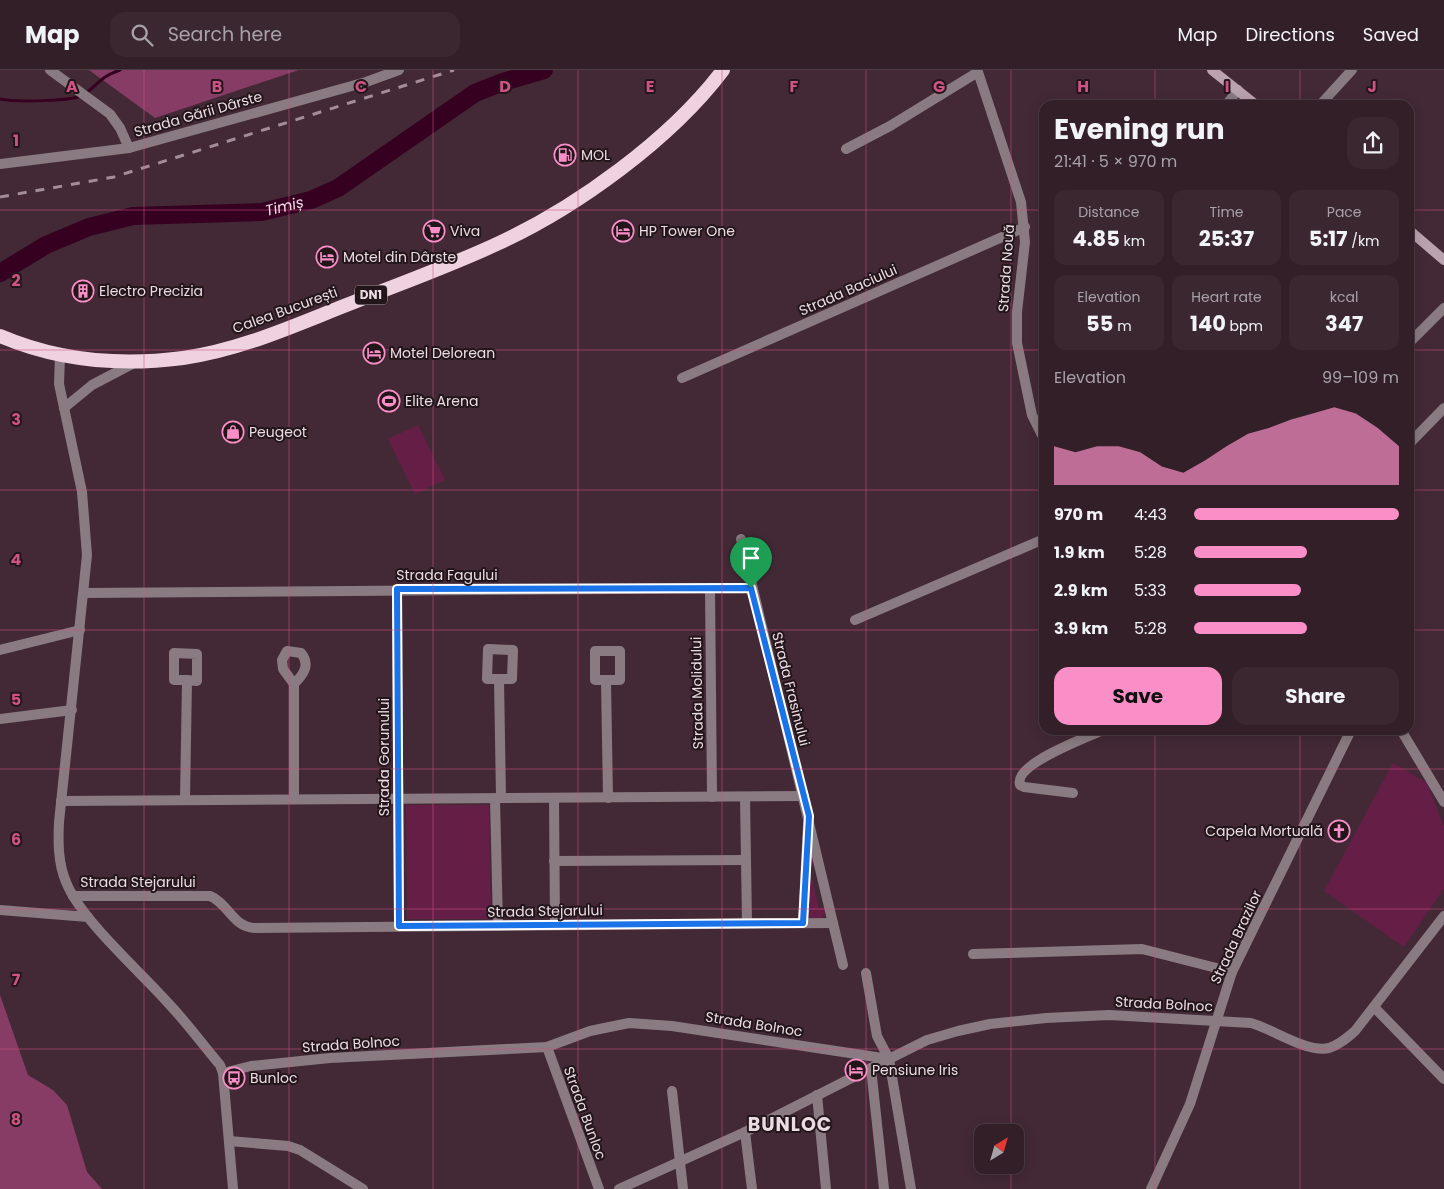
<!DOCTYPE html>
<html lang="en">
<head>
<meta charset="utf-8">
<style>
	:root { --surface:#321f28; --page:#3a2730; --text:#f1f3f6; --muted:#a8a2a8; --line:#4d3d45; --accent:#fa8fc7 }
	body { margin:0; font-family:Poppins,sans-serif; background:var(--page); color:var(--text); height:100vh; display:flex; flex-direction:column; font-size:19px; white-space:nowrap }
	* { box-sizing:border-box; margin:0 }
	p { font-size:16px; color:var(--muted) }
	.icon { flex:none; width:28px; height:28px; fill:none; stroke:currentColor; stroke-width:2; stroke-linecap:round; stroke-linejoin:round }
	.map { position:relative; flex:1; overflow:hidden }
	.sheet { position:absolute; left:1039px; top:30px; width:375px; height:635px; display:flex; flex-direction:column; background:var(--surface); border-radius:15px; box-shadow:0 2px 12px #0003,0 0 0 1px var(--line) }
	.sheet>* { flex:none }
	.needle { width:32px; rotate:37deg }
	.controls { position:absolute; left:974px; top:1054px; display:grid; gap:10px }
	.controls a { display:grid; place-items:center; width:50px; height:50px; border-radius:10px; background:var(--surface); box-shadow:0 2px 12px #0003,0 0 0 1px var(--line); font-size:25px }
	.pin { position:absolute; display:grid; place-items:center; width:42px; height:42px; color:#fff; margin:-51px -21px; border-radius:50% 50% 50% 0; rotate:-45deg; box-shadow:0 0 5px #0007 }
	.pin .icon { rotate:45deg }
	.round { display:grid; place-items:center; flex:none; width:52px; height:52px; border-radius:15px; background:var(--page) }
	.summary { display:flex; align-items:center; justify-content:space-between; height:85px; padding:0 15px }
	h1 { font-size:28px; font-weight:700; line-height:38px }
	.figures { display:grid; grid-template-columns:repeat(3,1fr); gap:8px; height:85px; padding:5px 15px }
	.figures div { display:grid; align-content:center; border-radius:12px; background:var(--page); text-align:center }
	.figures b { font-size:21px; font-weight:700 }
	.figures small { font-size:14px; font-weight:400 }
	.figures p { font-size:14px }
	.chart { height:140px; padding:10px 15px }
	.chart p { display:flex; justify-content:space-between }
	.chart svg { width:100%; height:90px; margin-top:5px; fill:var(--accent); opacity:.7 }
	.cta { display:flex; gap:10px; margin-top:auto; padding:10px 15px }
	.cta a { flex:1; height:58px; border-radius:15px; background:var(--accent); color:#111; font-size:20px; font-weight:700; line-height:58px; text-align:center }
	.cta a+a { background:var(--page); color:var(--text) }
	ul { padding:0 15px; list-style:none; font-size:16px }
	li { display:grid; grid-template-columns:80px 60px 1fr; align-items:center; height:38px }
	li i { height:12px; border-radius:6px; background:var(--accent) }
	header { display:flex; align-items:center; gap:30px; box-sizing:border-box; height:70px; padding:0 25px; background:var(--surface); border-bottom:1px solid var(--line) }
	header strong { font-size:24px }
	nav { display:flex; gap:28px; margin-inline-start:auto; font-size:18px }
	.search { width:350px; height:45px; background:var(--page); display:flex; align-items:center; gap:12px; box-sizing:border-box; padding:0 18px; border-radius:15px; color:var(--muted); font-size:19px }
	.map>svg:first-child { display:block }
	.green { fill:#651f47 }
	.forest { fill:#863c64 }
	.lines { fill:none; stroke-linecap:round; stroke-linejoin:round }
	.stream { stroke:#360121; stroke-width:3 }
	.river { stroke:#360121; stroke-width:18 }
	.minor { stroke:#897b81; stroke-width:10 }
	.tertiary { stroke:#897b81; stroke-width:10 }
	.secondary { stroke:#baa3ae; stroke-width:10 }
	.trunk { stroke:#efd2e0; stroke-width:14 }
	.rail { stroke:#a38e98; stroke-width:3; stroke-dasharray:9 9; stroke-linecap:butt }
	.route-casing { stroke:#fff; stroke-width:10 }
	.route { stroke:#1a73e8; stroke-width:6 }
	.grid { fill:none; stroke:#cf5284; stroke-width:1; stroke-opacity:0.55 }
	.labels { text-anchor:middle; stroke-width:4; stroke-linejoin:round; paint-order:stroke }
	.shield { fill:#22161b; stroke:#afa0a7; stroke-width:1 }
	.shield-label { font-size:12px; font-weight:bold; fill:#ecdbe3 }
	.street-label { font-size:14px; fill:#ecdbe3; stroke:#22161b }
	.poi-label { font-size:14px; fill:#ecdbe3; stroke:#22161b; text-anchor:start }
	.water-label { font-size:15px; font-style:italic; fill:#f4dde8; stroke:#22161b }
	.district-label { font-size:19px; font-weight:bold; letter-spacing:1px; fill:#ecdbe3; stroke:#22161b }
	.grid-label { font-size:16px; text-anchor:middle; font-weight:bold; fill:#cf5284; stroke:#22161b; stroke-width:4; stroke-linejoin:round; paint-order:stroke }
</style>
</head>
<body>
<header>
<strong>Map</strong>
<div class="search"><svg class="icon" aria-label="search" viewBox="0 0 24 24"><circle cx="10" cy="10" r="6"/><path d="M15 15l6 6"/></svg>Search here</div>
<nav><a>Map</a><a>Directions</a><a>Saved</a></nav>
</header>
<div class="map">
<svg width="1444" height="1119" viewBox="0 0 1444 1119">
	<rect width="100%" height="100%" fill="#432936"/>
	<g class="green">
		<polygon points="418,355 445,410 415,424 388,369"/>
		<polygon points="1393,693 1427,713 1444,757 1444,818 1404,877 1324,821"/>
		<polygon points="406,735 489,735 491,849 407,849"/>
		<polygon points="810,781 815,795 809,797 819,838 825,837 826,841 822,848 811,849 807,845 807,783"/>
	</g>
	<g class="forest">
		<polygon points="89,0 299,0 155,48"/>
		<polygon points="0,925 28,1005 53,1020 67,1035 87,1102 102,1119 0,1119"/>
	</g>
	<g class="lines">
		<path class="stream" d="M0,29C13,32 75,32 85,24C98,14 102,6 120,0"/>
		<path class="river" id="s1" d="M0,203L46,175L89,157L133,146L262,142L311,130L338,118L475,23L503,12L544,0"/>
		<g class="minor">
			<polyline points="50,0 110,44 120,58 129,78"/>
			<polyline points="1226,35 1238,20"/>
			<polyline points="1320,35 1352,0"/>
			<polyline points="846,79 890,56 978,2 1021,132 1025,172 1017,242 1017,273 1032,345 1044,369"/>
			<polyline points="0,94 129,78 366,12 399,0"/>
			<polyline points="1409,273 1444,238"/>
			<polyline points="682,308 1025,157"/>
			<polyline points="1409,374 1444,338"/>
			<polyline points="741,469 843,895"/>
			<polyline points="710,518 712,727"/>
			<polyline points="397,519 399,856"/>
			<polyline points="84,523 751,518"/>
			<polyline points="855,550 1044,469"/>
			<polyline points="0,580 80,560"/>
			<polyline points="499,609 487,609 488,579 513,580 512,609 499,609 501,728"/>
			<polyline points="606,610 595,610 595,581 620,581 620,610 606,610 608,728"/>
			<path d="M294,614L283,599L282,590L287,581L301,583C311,595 303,605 294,614V729"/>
			<polyline points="0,649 72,640"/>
			<polyline points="1401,660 1444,732"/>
			<path d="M1073,723L1024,717L1020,715C1013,694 1086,668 1103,660"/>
			<polyline points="745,727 747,853"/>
			<polyline points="554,728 555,855"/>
			<polyline points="495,729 498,856"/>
			<polyline points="185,730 187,610 197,611 197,584 174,583 174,610 187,610"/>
			<polyline points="61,731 804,726"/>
			<polyline points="554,791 746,790"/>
			<path d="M73,826H210C228,833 233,857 254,858L833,853"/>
			<polyline points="0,840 88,847"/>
			<polyline points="803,853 808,754"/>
			<polyline points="973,884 1142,879 1232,902"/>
			<polyline points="866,903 877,966 889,989 911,1119"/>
			<polyline points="1374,937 1444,1009"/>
			<polyline points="547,977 599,1119"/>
			<polyline points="871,998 884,1119"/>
			<polyline points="223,1003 233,1119"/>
			<polyline points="672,1021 683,1119"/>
			<polyline points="817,1025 826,1119"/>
			<polyline points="745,1062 752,1119"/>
			<polyline points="229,1071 288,1076 300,1080 363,1119"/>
			<polyline points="619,1119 745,1062 889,989"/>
			<polyline points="1151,1119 1190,1034 1232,902 1351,660"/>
		</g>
		<g class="tertiary">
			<path d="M60,286L59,314L82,422L87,485L59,752C58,772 58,793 66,812C81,850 140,901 169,934C187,953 203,975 220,995L223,1003L251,996L330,988L547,977L590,961L629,953L672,956L889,989L927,970L958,961L990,954L1046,948L1109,945L1251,953C1273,959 1306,983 1329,978C1339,975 1347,968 1355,961L1444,846"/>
			<polyline points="64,338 92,315 134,293"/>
		</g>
		<g class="secondary">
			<polyline points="1212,0 1256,35"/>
			<polyline points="1409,160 1444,190"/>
		</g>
		<path class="trunk" d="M0,266C58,291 121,296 183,288C241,280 295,255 349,234C399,214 450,196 499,173C577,137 671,69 723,0"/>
		<polyline class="rail" points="0,127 114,107 454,0"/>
	</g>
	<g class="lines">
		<g class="route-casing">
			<polygon id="route" points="751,518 809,746 803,853 399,856 397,519"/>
		</g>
		<use href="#route" class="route"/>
	</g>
	<path class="grid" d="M144,0V1119M289,0V1119M433,0V1119M578,0V1119M722,0V1119M866,0V1119M1011,0V1062M1155,0V35M1300,0V35M0,140H1044M1409,140H1444M0,280H1044M1409,280H1444M0,420H1044M1409,420H1444M0,560H1044M1409,560H1444M1155,660V1119M1300,660V1119M0,699H1444M0,839H1444M0,979H1444M1011,1095V1119"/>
	<defs>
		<g id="fuel-ring" transform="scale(1.125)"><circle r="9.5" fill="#22161b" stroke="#fa8fc7" stroke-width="1.5"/><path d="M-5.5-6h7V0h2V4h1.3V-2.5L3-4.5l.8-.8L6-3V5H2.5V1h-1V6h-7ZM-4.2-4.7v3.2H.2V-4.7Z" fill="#fa8fc7"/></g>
		<g id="supermarket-ring" transform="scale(1.125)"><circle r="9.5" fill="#22161b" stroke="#fa8fc7" stroke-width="1.5"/><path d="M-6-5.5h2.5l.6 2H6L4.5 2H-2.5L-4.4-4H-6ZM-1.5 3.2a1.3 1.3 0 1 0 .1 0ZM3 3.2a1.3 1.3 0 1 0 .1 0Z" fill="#fa8fc7"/></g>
		<g id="hotel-ring" transform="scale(1.125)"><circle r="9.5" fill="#22161b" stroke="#fa8fc7" stroke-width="1.5"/><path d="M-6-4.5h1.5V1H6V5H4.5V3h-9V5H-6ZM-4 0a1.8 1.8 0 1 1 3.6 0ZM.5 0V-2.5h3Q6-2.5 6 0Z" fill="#fa8fc7"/></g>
		<g id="building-ring" transform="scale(1.125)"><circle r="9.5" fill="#22161b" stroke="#fa8fc7" stroke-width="1.5"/><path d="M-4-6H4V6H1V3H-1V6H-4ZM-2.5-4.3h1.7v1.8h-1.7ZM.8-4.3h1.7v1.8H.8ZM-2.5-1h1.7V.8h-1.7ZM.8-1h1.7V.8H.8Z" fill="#fa8fc7"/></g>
		<g id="stadium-ring" transform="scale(1.125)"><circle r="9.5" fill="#22161b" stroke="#fa8fc7" stroke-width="1.5"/><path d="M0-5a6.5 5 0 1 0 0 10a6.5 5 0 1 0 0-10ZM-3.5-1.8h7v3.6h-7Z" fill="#fa8fc7"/></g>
		<g id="shop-ring" transform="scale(1.125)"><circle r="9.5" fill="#22161b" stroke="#fa8fc7" stroke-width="1.5"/><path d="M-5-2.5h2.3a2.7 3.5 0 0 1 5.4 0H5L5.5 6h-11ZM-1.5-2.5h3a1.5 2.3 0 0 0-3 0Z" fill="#fa8fc7"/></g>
		<g id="church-ring" transform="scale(1.125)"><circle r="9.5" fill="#22161b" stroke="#fa8fc7" stroke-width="1.5"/><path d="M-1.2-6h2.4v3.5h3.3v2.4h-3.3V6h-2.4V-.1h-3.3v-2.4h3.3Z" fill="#fa8fc7"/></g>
		<g id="bus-ring" transform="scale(1.125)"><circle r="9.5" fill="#22161b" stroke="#fa8fc7" stroke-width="1.5"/><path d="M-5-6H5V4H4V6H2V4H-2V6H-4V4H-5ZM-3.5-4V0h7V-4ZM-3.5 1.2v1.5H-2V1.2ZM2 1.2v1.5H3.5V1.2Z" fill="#fa8fc7"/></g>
	</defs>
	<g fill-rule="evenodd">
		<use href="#fuel-ring" x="565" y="85"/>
		<use href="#supermarket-ring" x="434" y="161"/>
		<use href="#hotel-ring" x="623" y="161"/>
		<use href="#hotel-ring" x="327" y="187"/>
		<use href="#building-ring" x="83" y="221"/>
		<use href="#hotel-ring" x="374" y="283"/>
		<use href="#stadium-ring" x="389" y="331"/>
		<use href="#shop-ring" x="233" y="362"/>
		<use href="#church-ring" x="1339" y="761"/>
		<use href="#hotel-ring" x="856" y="1000"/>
		<use href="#bus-ring" x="234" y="1008"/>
	</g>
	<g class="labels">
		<rect class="shield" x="355" y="215.5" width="32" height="19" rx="4"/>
		<g class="shield-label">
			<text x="371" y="229">DN1</text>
		</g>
		<g class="street-label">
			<text transform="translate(198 44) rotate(-16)" y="5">Strada Gării Dârste</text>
			<text transform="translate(1006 198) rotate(-86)" y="5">Strada Nouă</text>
			<text transform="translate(848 220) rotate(-24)" y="5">Strada Baciului</text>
			<text transform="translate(285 240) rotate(-20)" y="5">Calea București</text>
			<text x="447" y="510">Strada Fagului</text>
			<text transform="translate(791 619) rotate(76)" y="5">Strada Frasinului</text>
			<text transform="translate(697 623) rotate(-91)" y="5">Strada Molidului</text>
			<text transform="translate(384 687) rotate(-90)" y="5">Strada Gorunului</text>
			<text x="138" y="817">Strada Stejarului</text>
			<text transform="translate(545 841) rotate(-1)" y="5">Strada Stejarului</text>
			<text transform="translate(1236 867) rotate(-65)" y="5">Strada Brazilor</text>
			<text transform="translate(1164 934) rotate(3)" y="5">Strada Bolnoc</text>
			<text transform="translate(754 954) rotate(9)" y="5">Strada Bolnoc</text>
			<text transform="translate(351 974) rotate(-4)" y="5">Strada Bolnoc</text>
			<text transform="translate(585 1043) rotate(70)" y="5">Strada Bunloc</text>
		</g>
		<g class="poi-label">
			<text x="581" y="90">MOL</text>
			<text x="450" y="166">Viva</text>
			<text x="639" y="166">HP Tower One</text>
			<text x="343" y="192">Motel din Dârste</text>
			<text x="99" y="226">Electro Precizia</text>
			<text x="390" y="288">Motel Delorean</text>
			<text x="405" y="336">Elite Arena</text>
			<text x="249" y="367">Peugeot</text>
			<text x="1323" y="766" text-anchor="end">Capela Mortuală</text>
			<text x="872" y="1005">Pensiune Iris</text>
			<text x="250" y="1013">Bunloc</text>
		</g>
		<g class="water-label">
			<text dy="5" stroke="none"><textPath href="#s1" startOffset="298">Timiș</textPath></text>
		</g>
		<g class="district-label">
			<text x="790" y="1061">BUNLOC</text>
		</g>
	</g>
	<g class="grid-label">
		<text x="72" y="22">A</text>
		<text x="217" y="22">B</text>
		<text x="361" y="22">C</text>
		<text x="505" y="22">D</text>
		<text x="650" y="22">E</text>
		<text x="794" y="22">F</text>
		<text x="939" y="22">G</text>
		<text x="1083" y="22">H</text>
		<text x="1227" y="22">I</text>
		<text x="1372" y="22">J</text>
		<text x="16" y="76">1</text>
		<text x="16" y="216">2</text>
		<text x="16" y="355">3</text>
		<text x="16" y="495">4</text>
		<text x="16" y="635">5</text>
		<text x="16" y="775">6</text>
		<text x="16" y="915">7</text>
		<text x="16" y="1055">8</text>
	</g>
</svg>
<div class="controls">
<a><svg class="needle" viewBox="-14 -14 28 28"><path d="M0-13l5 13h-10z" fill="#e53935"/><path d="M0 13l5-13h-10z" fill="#a8a2a8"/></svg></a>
</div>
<div class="pin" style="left:751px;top:518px;background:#1e9e55"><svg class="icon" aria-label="arrive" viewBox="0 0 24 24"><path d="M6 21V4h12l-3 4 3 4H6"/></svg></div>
<section class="sheet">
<div class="summary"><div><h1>Evening run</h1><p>21:41 · 5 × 970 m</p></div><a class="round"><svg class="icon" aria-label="share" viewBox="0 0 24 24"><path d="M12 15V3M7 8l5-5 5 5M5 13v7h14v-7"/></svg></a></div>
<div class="figures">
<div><p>Distance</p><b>4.85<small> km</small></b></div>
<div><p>Time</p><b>25:37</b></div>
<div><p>Pace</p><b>5:17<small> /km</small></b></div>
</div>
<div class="figures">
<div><p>Elevation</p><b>55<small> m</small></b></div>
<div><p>Heart rate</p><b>140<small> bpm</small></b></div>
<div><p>kcal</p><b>347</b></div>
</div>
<div class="chart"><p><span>Elevation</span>99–109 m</p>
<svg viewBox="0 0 160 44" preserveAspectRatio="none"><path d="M0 44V25L10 28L20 25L30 25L40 28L50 35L60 38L70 32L80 25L90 19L100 16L110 12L120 9L130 6L140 9L150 16L160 25V44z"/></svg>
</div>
<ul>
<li><b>970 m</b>4:43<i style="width:100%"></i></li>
<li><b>1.9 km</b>5:28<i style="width:55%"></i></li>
<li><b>2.9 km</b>5:33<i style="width:52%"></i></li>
<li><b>3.9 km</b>5:28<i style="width:55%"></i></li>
</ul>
<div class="cta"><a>Save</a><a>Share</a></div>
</section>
</div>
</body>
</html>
